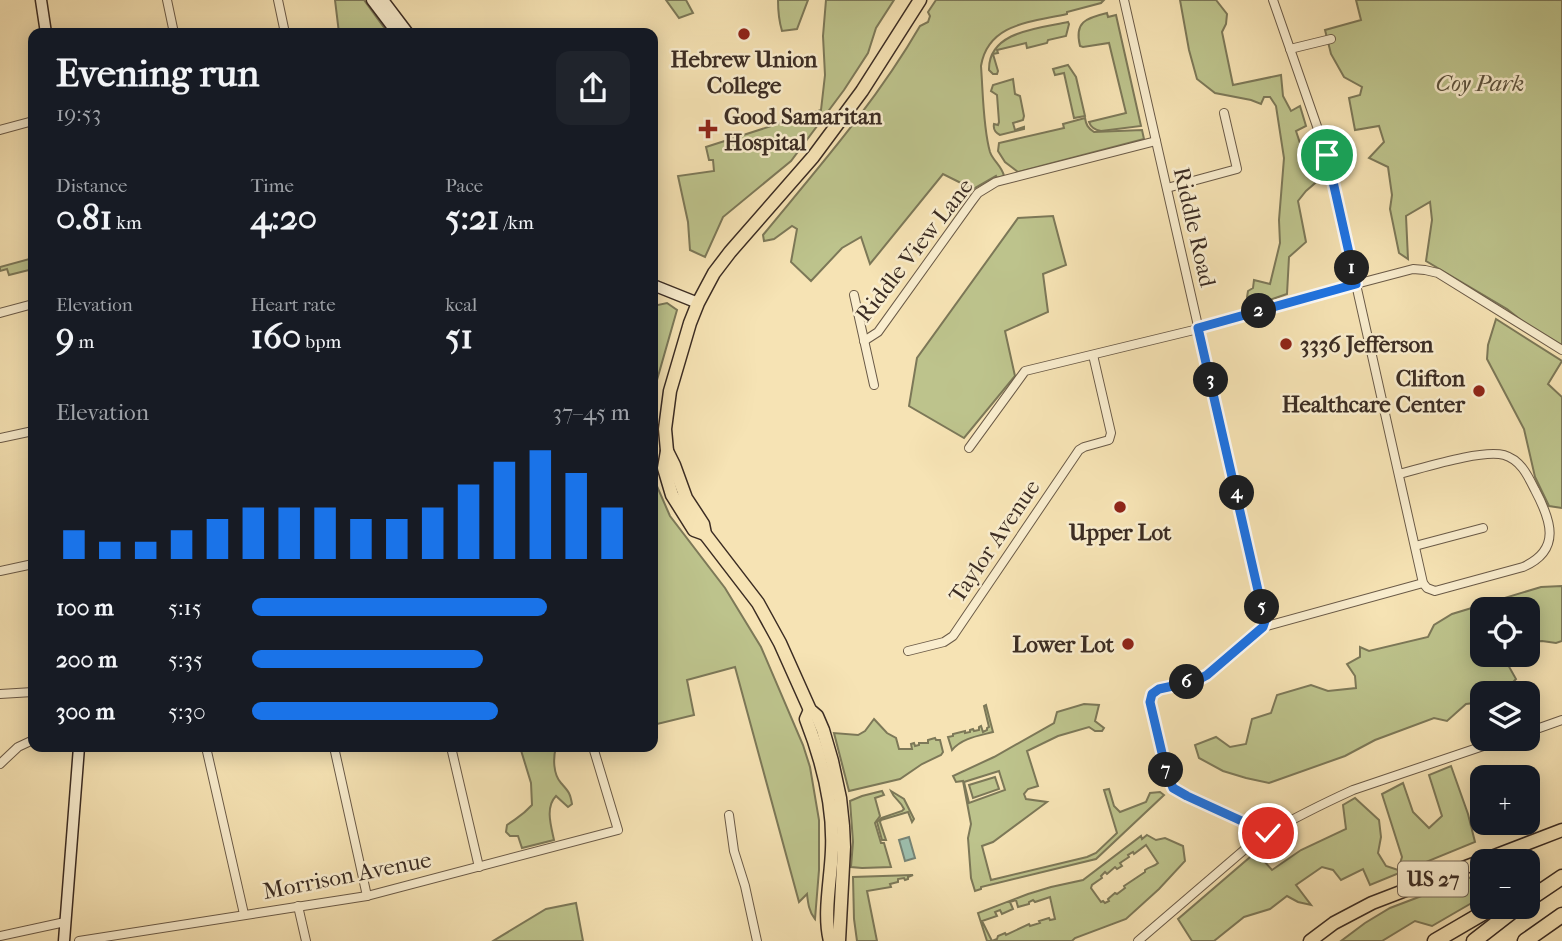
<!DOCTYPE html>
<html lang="en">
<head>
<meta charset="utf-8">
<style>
	:root { --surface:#171b24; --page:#20242c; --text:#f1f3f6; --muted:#9ea1a6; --accent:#1a73e8 }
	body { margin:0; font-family:"IM FELL French Canon",serif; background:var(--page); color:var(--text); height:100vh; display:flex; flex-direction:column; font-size:26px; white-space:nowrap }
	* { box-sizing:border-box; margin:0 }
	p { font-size:23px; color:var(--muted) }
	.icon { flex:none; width:38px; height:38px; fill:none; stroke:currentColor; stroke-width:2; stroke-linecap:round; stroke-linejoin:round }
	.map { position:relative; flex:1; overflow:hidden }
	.drawer { position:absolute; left:28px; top:28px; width:630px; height:724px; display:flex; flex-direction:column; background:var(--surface); border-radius:14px; box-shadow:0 4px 18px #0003 }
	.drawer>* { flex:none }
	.tools { position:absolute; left:1470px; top:597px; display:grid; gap:14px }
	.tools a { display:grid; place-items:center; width:70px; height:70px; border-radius:14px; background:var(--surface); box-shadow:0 4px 18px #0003; font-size:35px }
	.pin { position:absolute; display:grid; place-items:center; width:60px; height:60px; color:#fff; margin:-30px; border:4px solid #fff; border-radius:50%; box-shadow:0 2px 7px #0007 }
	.km { position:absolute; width:35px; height:35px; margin:-18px; border-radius:50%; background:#222; color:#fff; font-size:19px; line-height:35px; text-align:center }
	.round { display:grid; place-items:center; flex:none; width:74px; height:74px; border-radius:14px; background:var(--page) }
	.overview { display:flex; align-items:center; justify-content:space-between; height:119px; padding:0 28px }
	h1 { font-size:38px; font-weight:700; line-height:52px }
	.figures { display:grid; grid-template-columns:repeat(3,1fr); gap:10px; height:119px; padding:7px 28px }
	.figures div { display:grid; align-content:center }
	.figures b { font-size:35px; font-weight:700 }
	.figures small { font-size:19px; font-weight:400 }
	.figures p { font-size:19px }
	.chart { height:196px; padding:14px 28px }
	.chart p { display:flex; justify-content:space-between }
	.chart svg { width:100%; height:126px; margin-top:7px; stroke:var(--accent); stroke-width:6 }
	ul { padding:0 28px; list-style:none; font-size:23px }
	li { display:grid; grid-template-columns:112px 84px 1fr; align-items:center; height:52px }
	li i { height:18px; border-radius:9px; background:var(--accent) }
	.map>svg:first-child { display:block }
	.green { fill:#bdc38c; stroke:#7c7858; stroke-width:2; fill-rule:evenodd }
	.water { fill:#9dbead; stroke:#768476; stroke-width:2 }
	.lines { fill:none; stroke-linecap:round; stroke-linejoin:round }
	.street-casing { stroke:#6a5a47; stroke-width:10 }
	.secondary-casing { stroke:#3b2c23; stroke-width:13 }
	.primary-casing { stroke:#3b2c23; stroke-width:15 }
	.highway-casing { stroke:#3b2c23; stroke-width:17 }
	.street { stroke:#f9edce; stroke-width:8 }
	.secondary { stroke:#f9edce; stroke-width:10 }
	.primary { stroke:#f6e3b4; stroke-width:12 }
	.highway { stroke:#f6e3b4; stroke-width:14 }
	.route-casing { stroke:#fff; stroke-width:14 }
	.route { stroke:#1a73e8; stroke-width:9 }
	.poi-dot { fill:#8f2418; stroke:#f9edce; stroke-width:2.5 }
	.labels { text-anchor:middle; stroke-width:5; stroke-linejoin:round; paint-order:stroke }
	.shield { fill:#f9edce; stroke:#746656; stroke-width:2 }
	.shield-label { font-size:21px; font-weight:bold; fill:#3b2c23 }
	.poi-label { font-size:23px; font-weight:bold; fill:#3b2c23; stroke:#f9edce }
	.park-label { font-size:23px; font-style:italic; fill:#5c523d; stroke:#f9edce }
	.street-label { font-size:23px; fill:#3b2c23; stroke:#f9edce }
</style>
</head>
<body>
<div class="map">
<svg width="1562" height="941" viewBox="0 0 1562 941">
	<rect width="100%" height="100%" fill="#f6e3b4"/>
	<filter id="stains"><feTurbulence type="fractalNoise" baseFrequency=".00286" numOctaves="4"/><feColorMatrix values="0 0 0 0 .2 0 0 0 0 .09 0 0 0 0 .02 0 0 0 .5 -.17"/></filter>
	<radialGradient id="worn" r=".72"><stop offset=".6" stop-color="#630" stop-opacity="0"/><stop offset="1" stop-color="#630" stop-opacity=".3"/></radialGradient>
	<g class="green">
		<polygon points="335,0 364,0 388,33 339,33"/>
		<polygon points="666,0 686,0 693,13 679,18"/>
		<path d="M778,0H808L797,29L782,31C779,21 778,10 778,0Z"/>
		<polygon points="826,0 894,0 876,28 868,53 844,90 791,161 723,217 705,257 690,250 688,222 678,176 714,171 713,160 709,160 706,147 821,110 825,75 823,36"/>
		<path d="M936,0H1104L1101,3L1067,12V14C1032,22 988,23 981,66C983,92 983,128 990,152C993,161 1002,166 1004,176L997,178L996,176L973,189L943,174L870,264L861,237L842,248L811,281L791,262L797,229L792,226L774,239L764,241L763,235C818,168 876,102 920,26L928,22L930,16L928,12Z"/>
		<polygon points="1180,0 1216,0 1227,14 1226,24 1222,32 1233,85 1281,75 1283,96 1291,111 1300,106 1306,126 1296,131 1301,146 1313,143 1319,162 1321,178 1306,191 1298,201 1306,242 1289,257 1287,294 1261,303 1254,303 1247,297 1248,291 1253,288 1254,280 1270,284 1280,243 1279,220 1284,158 1276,106 1270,97 1264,97 1261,104 1251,100 1215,93 1197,79 1189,50"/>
		<polygon points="1356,0 1562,0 1562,350 1550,343 1507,309 1426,261 1432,220 1430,202 1406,216 1408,259 1399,253 1390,209 1392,195 1388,167 1369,158 1384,142 1379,126 1355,130 1349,98 1360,95 1362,87 1344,77 1331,54 1325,30 1361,20"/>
		<path d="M1107,13L1108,17L1116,15L1141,126L1101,131C1095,130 1091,128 1089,122L1126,113L1109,43L1083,47L1080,46C1074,22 1086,18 1107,13Z"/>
		<path d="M1068,22L1069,24L1066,36L1048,40L1047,43L1027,48L1026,43L997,50L998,53L993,54L998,71L997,74H993L989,70C988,31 1040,28 1068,22Z"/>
		<polygon points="1068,65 1076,77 1085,116 1074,118 1064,73 1055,75 1053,69"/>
		<path d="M1013,79L1015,94L1020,96L1024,116L1023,120L1013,123L1015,130L1024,127V129L1000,135C996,133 993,129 994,124L998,125L999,122L997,95L991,91L993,85Z"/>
		<path d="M1085,118C1086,125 1088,128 1094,132L1142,130L1144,139L1018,172L1005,162L998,151L999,143L1064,128L1063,124Z"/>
		<polygon points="1053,216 1066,265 1043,274 1048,312 1005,331 1015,376 964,438 909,406 917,358 1018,218"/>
		<polygon points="33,258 33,269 9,275 7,269 0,271 0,267"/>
		<polygon points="667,303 677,310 653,394 653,306"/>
		<polygon points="1496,319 1562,361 1548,384 1562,397 1562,508 1549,506 1535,477 1524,429 1487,359 1488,345"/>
		<path d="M653,470L656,484L670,516L725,588L761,647L803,745L810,767L819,820V870L815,919C809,912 808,903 807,894L799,902L735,667L687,680L694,715L653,725Z"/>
		<polygon points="1562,586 1562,641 1556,643 1542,641 1528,642 1528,609 1482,609 1482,654 1505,655 1503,656 1516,679 1503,693 1482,693 1482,702 1466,704 1447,721 1434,718 1375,740 1345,756 1269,783 1246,778 1223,771 1199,758 1195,745 1216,737 1230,747 1246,744 1252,719 1271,713 1277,695 1311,685 1328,691 1356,688 1355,676 1347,664 1360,657 1360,647 1369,651 1428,637 1434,625 1452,614 1541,587"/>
		<path d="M1084,704L1099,705L1095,721L1104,728L1102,731H1095L1089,727L1058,736L1027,751L1038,786L1028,789L1024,794L1026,799L1047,802L993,842L982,846L991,880L1087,857L1096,853L1117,833L1104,790L1109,789L1114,806L1120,812L1146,802L1150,793L1160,792L1164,795L1096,859L981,887V889L975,891L971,878L968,838L971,824L963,781L956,782L953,776L994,757L1054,723L1057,712ZM999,771L1005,790L969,803L964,782Z"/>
		<path d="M986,705L993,732C978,736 962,738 952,750L948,737L953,736V734L965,731V733L970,732V730L973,729L974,731L979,730V727L981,726L983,732L987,730V728L989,727L984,706Z"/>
		<polygon points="874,719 887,733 896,738 899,749 912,749 911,744 914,743 915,746 919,745 919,743 928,743 928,740 935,738 936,740 940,740 943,752 941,755 922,764 900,779 849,791 834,733 858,735 865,731"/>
		<path d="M520,747H556C553,758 553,774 561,783C568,791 570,792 572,804L568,807L556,796C545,807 551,826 554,840L522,848L518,836H510L506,832L507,825C518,817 522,816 532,805L531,783Z"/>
		<polygon points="1451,766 1468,814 1475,842 1370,885 1363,869 1341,880 1333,870 1322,867 1296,885 1311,905 1298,902 1287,896 1270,909 1244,917 1214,941 1192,941 1178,919 1256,852 1272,870 1301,850 1346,829 1343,805 1355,798 1379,820 1381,837 1378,853 1386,866 1398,870 1402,857 1382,794 1403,783 1413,812 1429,828 1442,816 1429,775"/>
		<polygon points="995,777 999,789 973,798 969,785"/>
		<polygon points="882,791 884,795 875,798 880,816 875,823 881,843 884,843 891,867 862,868 851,867 853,842 850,801 862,796"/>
		<path d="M891,791L904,799L914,819L912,822L908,812L881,820L880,822L886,840H882L877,822L881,818L902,811L904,809C900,800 894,799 891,791Z"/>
		<path d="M1147,835L1156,840L1165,838L1183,846L1185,861L1159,889L1126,919L1075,938L1072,941H992L997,939L998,936L1005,933L1006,935L1029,924L1030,926L1040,923L1039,921L1049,918L1050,920L1055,919L1050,897L1035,902L1033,900L1029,902V904L1018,907L1016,900L1010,902L1013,909L1002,914L1000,910L995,912L997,916L982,921L992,941H987L978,913L1028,894L1051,887L1083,880L1141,836L1142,839ZM1146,845L1158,863C1154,867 1150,866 1145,870V872L1124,886L1125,888L1117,894L1115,893L1108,899L1109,901L1105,903L1103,901L1101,902L1091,888L1092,885L1102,878L1101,876L1105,872L1107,874L1115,867L1117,869L1122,866L1120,863L1129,857L1128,855L1133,852L1134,854Z"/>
		<polygon points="1482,873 1482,897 1432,926 1415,921 1382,941 1341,941 1365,923 1390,908"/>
		<polygon points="913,875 908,877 908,879 905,880 904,878 898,879 898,882 890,884 891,887 867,891 877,941 857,941 854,919 853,877"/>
		<polygon points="576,903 583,941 493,941 546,909"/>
	</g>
	<polygon class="water" points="909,837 915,858 905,861 899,840"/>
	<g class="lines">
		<g class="street-casing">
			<g id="street">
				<polyline points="167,0 174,33"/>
				<polyline points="278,0 285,33"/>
				<polyline points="1124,0 1265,621 1263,627 1207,675 1196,681 1159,689 1152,694 1150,702 1166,770 1173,788 1187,796 1268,833"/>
				<path d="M1273,0L1327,155L1423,583L1427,588L1435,591L1523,567C1562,550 1551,520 1535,490C1528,476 1521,460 1504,455C1482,449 1423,468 1399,474"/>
				<polyline points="1290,49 1331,39"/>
				<polyline points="0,130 33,121"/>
				<polyline points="1167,188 1237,169 1224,113"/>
				<polyline points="854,295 874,385"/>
				<polyline points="0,313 33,304"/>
				<polyline points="864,341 878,332 972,201 978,193 996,182 1156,141"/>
				<polyline points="0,438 33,431"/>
				<polyline points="969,448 1025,371 1198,329 1356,284 1413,269 1425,270 1438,273 1562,350"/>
				<polyline points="1415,546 1483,528"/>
				<polyline points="0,571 33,564"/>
				<polyline points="1263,627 1423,583"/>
				<polyline points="908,651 944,642 953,636 1079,450 1084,447 1109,440 1111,433 1093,355"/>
				<polyline points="0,694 33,692"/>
				<polyline points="1528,732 1562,720"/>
				<polyline points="206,747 244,914"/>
				<polyline points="334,747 367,896"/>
				<polyline points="451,747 479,867"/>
				<polyline points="0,764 18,747 33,740"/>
				<polyline points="729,815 734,851 745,886 757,941"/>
				<polyline points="298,906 306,941"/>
				<polyline points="0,936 65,922"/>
				<polyline points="79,941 367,896 618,830 593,747"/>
				<path d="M1138,941L1251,844C1283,823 1318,806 1353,790L1507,738"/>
			</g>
		</g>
		<g class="secondary-casing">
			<g id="secondary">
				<polyline points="41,0 46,33"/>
				<polyline points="372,0 397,33"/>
				<polyline points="383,0 408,33"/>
				<polyline points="653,285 698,303"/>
				<polyline points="64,941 79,747"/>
			</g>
		</g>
		<g class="primary-casing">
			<g id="primary">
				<polyline points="667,451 664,468 672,495 694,530 705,534"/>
				<path d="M810,710L806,719C822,760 834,806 832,850C831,879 823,914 830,941"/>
				<polyline points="839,941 844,847 843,826 840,798 832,761 823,730 817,716 810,710 780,643 758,603 705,534 703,524 686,498 674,465 667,451 665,429 670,391 690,323 698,303 714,273 730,252 813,157 862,91 920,0"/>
				<polyline points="1310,941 1334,923 1372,903 1562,830"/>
			</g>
		</g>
		<g class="highway-casing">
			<g id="highway">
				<polyline points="1528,900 1562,877"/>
				<polyline points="1435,941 1495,906"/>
				<polyline points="1474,941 1519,906"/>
				<polyline points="1525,941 1562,915"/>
			</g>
		</g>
		<use href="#street" class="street"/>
		<use href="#secondary" class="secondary"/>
		<use href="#primary" class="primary"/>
		<use href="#highway" class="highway"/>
	</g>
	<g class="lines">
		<g class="route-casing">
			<polyline id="route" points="1268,833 1187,796 1173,788 1166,770 1150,702 1152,694 1159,689 1196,681 1207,675 1263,627 1265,621 1198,328 1356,284 1327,155"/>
		</g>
		<use href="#route" class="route"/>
	</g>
	<g class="poi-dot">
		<circle cx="744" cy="34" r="7"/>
		<path d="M704.5 118.5h7v7h7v7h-7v7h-7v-7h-7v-7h7z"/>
		<circle cx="1286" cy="344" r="7"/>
		<circle cx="1479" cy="391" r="7"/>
		<circle cx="1120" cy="507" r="7"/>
		<circle cx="1128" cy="644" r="7"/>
	</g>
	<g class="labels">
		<rect class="shield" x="1398" y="861.5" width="70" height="35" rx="5"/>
		<g class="shield-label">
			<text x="1433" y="886">US 27</text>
		</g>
		<g class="poi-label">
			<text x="744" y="67">Hebrew Union<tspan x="744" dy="26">College</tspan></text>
			<text x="724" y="124" text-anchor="start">Good Samaritan<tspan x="724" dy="26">Hospital</tspan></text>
			<text x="1300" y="352" text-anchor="start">3336 Jefferson</text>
			<text x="1465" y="386" text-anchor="end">Clifton<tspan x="1465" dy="26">Healthcare Center</tspan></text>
			<text x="1120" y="540">Upper Lot</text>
			<text x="1114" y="652" text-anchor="end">Lower Lot</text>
		</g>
		<g class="park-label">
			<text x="1480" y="91">Coy Park</text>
		</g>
		<g class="street-label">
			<text transform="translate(1195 227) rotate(77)" y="8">Riddle Road</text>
			<text transform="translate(914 250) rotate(-52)" y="8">Riddle View Lane</text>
			<text transform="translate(994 541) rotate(-56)" y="8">Taylor Avenue</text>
			<text transform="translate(347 875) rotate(-11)" y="8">Morrison Avenue</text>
		</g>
	</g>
	<rect width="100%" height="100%" filter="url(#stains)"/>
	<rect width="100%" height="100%" fill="url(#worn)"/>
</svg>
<div class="tools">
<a><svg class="icon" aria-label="locate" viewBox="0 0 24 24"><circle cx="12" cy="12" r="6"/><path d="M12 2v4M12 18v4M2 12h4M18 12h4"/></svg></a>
<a><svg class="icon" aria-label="layers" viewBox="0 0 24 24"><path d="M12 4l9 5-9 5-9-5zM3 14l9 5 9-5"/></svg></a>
<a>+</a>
<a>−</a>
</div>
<div class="pin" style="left:1327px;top:155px;background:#1e9e55"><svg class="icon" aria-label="arrive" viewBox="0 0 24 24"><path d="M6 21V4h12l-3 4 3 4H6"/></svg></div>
<div class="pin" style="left:1268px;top:833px;background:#d93025"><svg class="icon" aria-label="check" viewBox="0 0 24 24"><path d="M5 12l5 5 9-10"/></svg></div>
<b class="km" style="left:1352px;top:268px">1</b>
<b class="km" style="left:1259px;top:311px">2</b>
<b class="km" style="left:1211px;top:380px">3</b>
<b class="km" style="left:1237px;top:493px">4</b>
<b class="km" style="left:1262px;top:607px">5</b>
<b class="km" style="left:1187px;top:682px">6</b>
<b class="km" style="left:1166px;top:770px">7</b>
<section class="drawer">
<div class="overview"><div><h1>Evening run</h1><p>19:53</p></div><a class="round"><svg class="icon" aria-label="share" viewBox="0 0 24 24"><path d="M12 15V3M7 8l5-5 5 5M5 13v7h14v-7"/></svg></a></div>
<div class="figures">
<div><p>Distance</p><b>0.81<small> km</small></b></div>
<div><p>Time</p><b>4:20</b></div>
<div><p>Pace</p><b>5:21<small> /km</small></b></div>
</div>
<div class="figures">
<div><p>Elevation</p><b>9<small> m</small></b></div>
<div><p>Heart rate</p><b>160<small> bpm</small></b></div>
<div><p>kcal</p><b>51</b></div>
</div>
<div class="chart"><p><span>Elevation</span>37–45 m</p>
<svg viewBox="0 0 160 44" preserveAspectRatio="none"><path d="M5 44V34M15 44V38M25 44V38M35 44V34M45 44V30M55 44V26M65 44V26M75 44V26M85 44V30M95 44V30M105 44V26M115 44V18M125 44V10M135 44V6M145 44V14M155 44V26"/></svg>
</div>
<ul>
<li><b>100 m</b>5:15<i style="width:78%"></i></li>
<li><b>200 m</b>5:35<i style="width:61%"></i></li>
<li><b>300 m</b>5:30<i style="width:65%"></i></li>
</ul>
</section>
</div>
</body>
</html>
